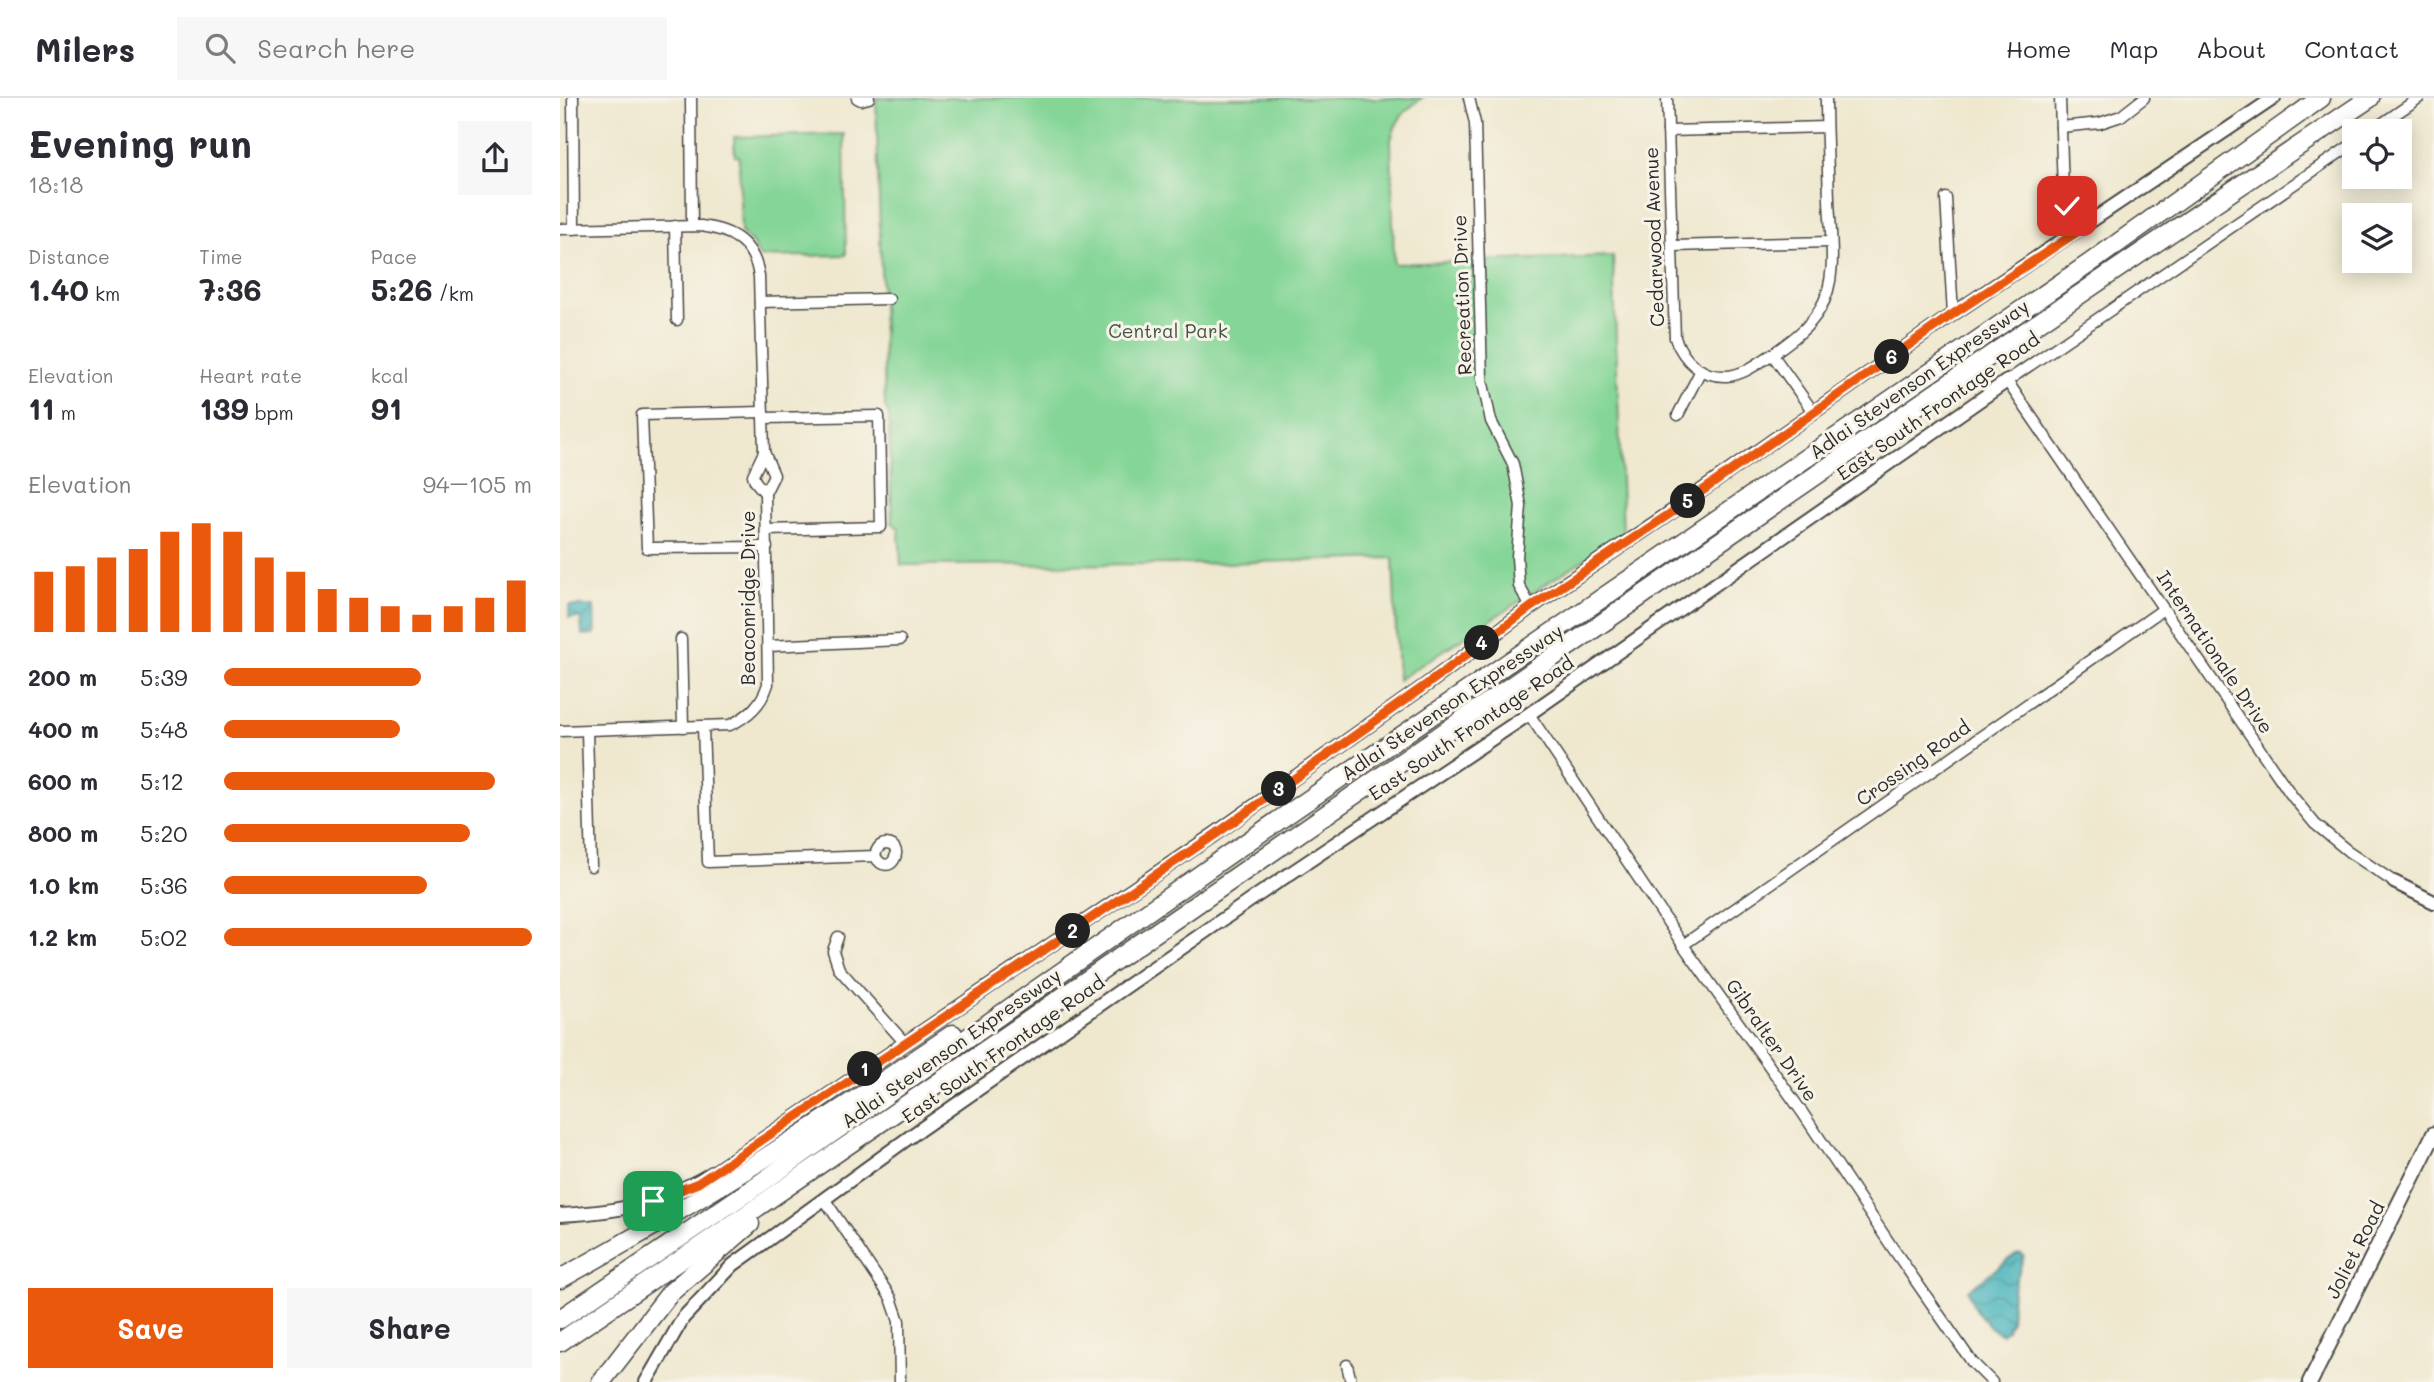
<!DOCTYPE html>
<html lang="en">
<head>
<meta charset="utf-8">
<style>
	:root { --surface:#fff; --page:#f7f7f7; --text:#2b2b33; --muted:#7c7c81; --line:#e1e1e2; --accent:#ea580c }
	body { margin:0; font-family:Mali,sans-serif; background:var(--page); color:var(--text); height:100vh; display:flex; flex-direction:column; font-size:26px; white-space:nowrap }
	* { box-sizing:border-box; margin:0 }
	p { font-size:23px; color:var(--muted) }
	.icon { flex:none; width:38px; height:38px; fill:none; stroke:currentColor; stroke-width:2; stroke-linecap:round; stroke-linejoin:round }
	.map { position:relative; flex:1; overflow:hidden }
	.panel { display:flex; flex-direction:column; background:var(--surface); width:560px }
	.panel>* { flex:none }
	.buttons { position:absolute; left:1782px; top:21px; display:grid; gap:14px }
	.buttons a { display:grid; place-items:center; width:70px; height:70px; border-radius:0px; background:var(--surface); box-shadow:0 4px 18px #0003; font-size:35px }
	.pin { position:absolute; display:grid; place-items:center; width:60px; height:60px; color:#fff; margin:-30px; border-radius:14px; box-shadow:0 4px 10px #0006 }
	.km { position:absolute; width:35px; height:35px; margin:-18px; border-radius:50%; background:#222; color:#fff; font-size:19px; line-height:35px; text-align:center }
	.round { display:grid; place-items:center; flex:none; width:74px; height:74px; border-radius:0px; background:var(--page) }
	.summary { display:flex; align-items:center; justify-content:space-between; height:119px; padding:0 28px }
	h1 { font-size:38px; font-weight:700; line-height:52px }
	.stats { display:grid; grid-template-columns:repeat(3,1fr); gap:10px; height:119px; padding:7px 28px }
	.stats div { display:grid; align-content:center }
	.stats b { font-size:30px; font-weight:700 }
	.stats small { font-size:19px; font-weight:400 }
	.stats p { font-size:19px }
	.chart { height:196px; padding:14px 28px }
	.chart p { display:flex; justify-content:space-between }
	.chart svg { width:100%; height:126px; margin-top:7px; stroke:var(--accent); stroke-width:6 }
	.button { display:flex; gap:14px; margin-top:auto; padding:14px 28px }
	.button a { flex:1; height:80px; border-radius:0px; background:var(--accent); color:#fff; font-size:28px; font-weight:700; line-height:80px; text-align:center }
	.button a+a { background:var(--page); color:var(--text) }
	ul { padding:0 28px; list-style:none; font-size:23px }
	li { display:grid; grid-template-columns:112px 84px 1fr; align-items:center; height:52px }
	li i { height:18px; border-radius:9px; background:var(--accent) }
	header { display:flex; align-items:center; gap:42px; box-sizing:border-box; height:98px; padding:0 35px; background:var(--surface); border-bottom:2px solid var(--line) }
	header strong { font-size:33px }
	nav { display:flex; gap:38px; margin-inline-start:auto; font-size:24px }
	.search { width:490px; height:63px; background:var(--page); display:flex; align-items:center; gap:18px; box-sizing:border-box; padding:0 24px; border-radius:0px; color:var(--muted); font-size:26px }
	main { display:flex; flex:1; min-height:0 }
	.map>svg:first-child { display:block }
	.green { fill:#84d596; stroke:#588060; stroke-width:2 }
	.water { fill:url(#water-waves); stroke:#366e73; stroke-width:2 }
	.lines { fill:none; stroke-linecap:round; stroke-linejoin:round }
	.minor-casing { stroke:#484744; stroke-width:13 }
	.tertiary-casing { stroke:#484744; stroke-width:16 }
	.primary-casing { stroke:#484744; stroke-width:18 }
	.motorway-casing { stroke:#484744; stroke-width:21 }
	.minor { stroke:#fff; stroke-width:10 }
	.tertiary { stroke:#fff; stroke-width:12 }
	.primary { stroke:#fff; stroke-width:14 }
	.motorway { stroke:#fff; stroke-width:18 }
	.route-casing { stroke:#fff; stroke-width:14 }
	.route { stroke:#ea580c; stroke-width:9 }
	.labels { text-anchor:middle; stroke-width:6; stroke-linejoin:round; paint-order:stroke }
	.street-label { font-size:19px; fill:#2b2b2b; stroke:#f7f3e8 }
	.park-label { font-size:19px; fill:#415646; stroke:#f7f3e8 }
</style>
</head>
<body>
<header>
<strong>Milers</strong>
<div class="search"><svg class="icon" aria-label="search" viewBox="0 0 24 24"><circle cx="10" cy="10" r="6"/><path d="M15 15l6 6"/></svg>Search here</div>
<nav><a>Home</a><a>Map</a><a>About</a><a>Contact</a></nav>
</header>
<main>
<section class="panel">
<div class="summary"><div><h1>Evening run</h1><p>18:18</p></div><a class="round"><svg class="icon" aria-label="share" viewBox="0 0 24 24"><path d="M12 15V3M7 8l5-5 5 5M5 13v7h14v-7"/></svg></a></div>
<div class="stats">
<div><p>Distance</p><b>1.40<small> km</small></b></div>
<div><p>Time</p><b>7:36</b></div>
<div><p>Pace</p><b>5:26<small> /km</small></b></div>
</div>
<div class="stats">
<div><p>Elevation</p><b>11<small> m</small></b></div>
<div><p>Heart rate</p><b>139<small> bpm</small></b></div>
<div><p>kcal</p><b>91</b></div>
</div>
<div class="chart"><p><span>Elevation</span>94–105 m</p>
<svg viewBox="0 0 160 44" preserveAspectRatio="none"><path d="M5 44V23M15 44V21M25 44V18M35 44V15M45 44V9M55 44V6M65 44V9M75 44V18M85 44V23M95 44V29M105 44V32M115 44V35M125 44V38M135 44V35M145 44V32M155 44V26"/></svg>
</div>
<ul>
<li><b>200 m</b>5:39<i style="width:64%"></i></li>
<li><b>400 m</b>5:48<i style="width:57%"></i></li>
<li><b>600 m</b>5:12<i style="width:88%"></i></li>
<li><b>800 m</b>5:20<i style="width:80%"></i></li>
<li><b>1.0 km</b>5:36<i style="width:66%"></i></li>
<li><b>1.2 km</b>5:02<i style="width:100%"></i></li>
</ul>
<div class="button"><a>Save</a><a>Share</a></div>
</section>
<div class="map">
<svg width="1874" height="1284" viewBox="0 0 1874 1284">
	<defs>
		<pattern id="water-waves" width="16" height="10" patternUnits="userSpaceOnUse" patternTransform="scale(1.75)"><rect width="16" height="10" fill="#42b2bb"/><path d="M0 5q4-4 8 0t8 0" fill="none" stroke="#379198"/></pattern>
	</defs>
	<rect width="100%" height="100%" fill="#f7f3e8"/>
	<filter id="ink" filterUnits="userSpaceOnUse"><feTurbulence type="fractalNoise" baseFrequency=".0143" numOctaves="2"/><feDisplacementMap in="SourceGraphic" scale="14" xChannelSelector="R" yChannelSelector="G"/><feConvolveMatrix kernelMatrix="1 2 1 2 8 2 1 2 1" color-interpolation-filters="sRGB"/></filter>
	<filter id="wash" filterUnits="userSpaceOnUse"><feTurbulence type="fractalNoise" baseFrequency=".00686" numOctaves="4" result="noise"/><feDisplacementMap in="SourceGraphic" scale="28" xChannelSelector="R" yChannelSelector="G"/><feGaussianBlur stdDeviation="1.57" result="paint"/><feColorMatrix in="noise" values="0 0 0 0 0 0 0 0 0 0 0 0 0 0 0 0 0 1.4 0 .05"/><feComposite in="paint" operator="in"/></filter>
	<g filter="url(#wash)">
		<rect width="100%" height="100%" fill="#efe8cf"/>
		<g class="green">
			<path d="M316,0H862C845,12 836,21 831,42L834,166L1053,158L1063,436L838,582L833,460L634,466L341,467L339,431L332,424L329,317L325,309Z"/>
			<polygon points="284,36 286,157 200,159 192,145 181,134 179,58 175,58 174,39"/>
		</g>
		<g class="water">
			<polygon points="9,508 34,508 35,536 22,537 21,520 9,520"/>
			<path d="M1461,1155L1464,1158L1453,1192L1451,1223L1447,1232L1441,1236C1427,1230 1411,1207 1408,1192L1456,1156Z"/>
		</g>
	</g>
	<g filter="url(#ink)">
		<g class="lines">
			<g class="minor-casing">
				<g id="minor">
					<polyline points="13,0 14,131"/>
					<polyline points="131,0 132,128"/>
					<polyline points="297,0 301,2 309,0"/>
					<polyline points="909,0 915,25 922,281 931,323 953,366 961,408 957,459 959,488 971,509"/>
					<path d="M1107,0L1115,240C1124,263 1141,279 1167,278C1184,277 1200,264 1214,255C1232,242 1249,230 1260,211C1279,180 1270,136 1269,101C1268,67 1266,34 1266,0"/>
					<polyline points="1500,0 1503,95 1507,108 1519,132"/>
					<polyline points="1501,29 1540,25 1561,18 1584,0"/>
					<polyline points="1108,33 1266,29"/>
					<polyline points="1811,33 1859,0"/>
					<polyline points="1794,45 1447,283 1732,698 1755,726 1788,753 1834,784"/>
					<polyline points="1386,100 1393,216"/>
					<polyline points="115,128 117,222"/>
					<path d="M0,131L141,128C173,132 194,145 199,178L204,354L214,377L205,395L208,586C202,606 189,618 170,627L0,633"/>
					<polyline points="1112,148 1270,144"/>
					<polyline points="200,204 329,201"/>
					<polyline points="1212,256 1254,315"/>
					<polyline points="203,314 82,317 87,450 207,449"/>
					<polyline points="1118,317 1141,272"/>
					<polyline points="203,320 319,318 321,429 206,432"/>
					<polyline points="204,354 193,377 195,383 205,395"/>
					<polyline points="121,541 123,629"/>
					<polyline points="208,548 340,542"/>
					<polyline points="969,616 1123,847 1242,1014 1332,1149 1412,1264 1432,1284"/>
					<path d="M143,629L148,764L315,758C329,783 348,747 326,746C319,746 316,752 315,758"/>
					<polyline points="27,633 31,768"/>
					<polyline points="278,839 273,853 279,871 345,945"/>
					<polyline points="1123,847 1602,512"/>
					<polyline points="265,1102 331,1200 339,1223 340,1284"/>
					<polyline points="787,1267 791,1284"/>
				</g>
			</g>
			<g class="tertiary-casing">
				<g id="tertiary">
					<polyline points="1834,784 1874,804"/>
					<path d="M0,1117C61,1114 106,1105 159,1071L655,736L866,587L971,509L1110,415L1393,216L1714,0"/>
					<polyline points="86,1284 123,1220 173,1167 358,1033 698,797 969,616 1447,283"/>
				</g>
			</g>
			<g class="primary-casing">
				<polyline id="primary" points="1750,1284 1874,1036"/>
			</g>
			<g class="motorway-casing">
				<g id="motorway">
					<path d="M0,1181C135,1107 266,1023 393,936"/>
					<polyline points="0,1221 205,1082 671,755 1530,165 1761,0"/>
					<path d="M0,1244C605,833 1202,408 1810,0"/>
					<polyline points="41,1284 110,1195 190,1126"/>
				</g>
			</g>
			<use href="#minor" class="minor"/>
			<use href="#tertiary" class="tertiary"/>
			<use href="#primary" class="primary"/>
			<use href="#motorway" class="motorway"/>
		</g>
	</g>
	<g class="lines" filter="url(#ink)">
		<g class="route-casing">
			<polyline id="route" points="93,1103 138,1085 159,1071 656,736 866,587 971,509 1111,415 1393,216 1520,132 1507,108"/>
		</g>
		<use href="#route" class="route"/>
	</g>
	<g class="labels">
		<g class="street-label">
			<text transform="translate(1094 139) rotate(-92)" y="7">Cedarwood Avenue</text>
			<text transform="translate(902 197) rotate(-92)" y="7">Recreation Drive</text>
			<text transform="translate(1359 281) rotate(-35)" y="7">Adlai Stevenson Expressway</text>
			<text transform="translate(1378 308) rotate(-35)" y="7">East South Frontage Road</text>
			<text transform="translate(188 500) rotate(-90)" y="7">Beaconridge Drive</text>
			<text transform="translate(1655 554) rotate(56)" y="7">Internationale Drive</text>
			<text transform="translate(892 604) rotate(-34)" y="7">Adlai Stevenson Expressway</text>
			<text transform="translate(911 630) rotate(-34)" y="7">East South Frontage Road</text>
			<text transform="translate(1353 665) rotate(-35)" y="7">Crossing Road</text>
			<text transform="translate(1212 942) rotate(55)" y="7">Gibralter Drive</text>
			<text transform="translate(391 950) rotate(-35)" y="7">Adlai Stevenson Expressway</text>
			<text transform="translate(443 951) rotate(-35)" y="7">East South Frontage Road</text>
			<text transform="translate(1795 1152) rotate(-63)" y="7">Joliet Road</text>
		</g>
		<g class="park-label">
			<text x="608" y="240">Central Park</text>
		</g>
	</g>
</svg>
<div class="buttons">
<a><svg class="icon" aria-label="locate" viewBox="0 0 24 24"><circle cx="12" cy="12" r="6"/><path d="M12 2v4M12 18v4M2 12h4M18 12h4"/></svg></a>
<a><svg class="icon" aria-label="layers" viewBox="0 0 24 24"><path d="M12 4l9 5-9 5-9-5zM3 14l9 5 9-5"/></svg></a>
</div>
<div class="pin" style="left:93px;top:1103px;background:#1e9e55"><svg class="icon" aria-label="arrive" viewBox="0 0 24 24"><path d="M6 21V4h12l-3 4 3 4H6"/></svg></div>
<div class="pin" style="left:1507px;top:108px;background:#d93025"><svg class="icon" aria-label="check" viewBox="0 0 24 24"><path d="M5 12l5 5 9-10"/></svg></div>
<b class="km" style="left:305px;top:971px">1</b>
<b class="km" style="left:513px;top:833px">2</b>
<b class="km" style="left:719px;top:691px">3</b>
<b class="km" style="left:922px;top:545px">4</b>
<b class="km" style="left:1128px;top:403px">5</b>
<b class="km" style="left:1332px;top:259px">6</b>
</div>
</main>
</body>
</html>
